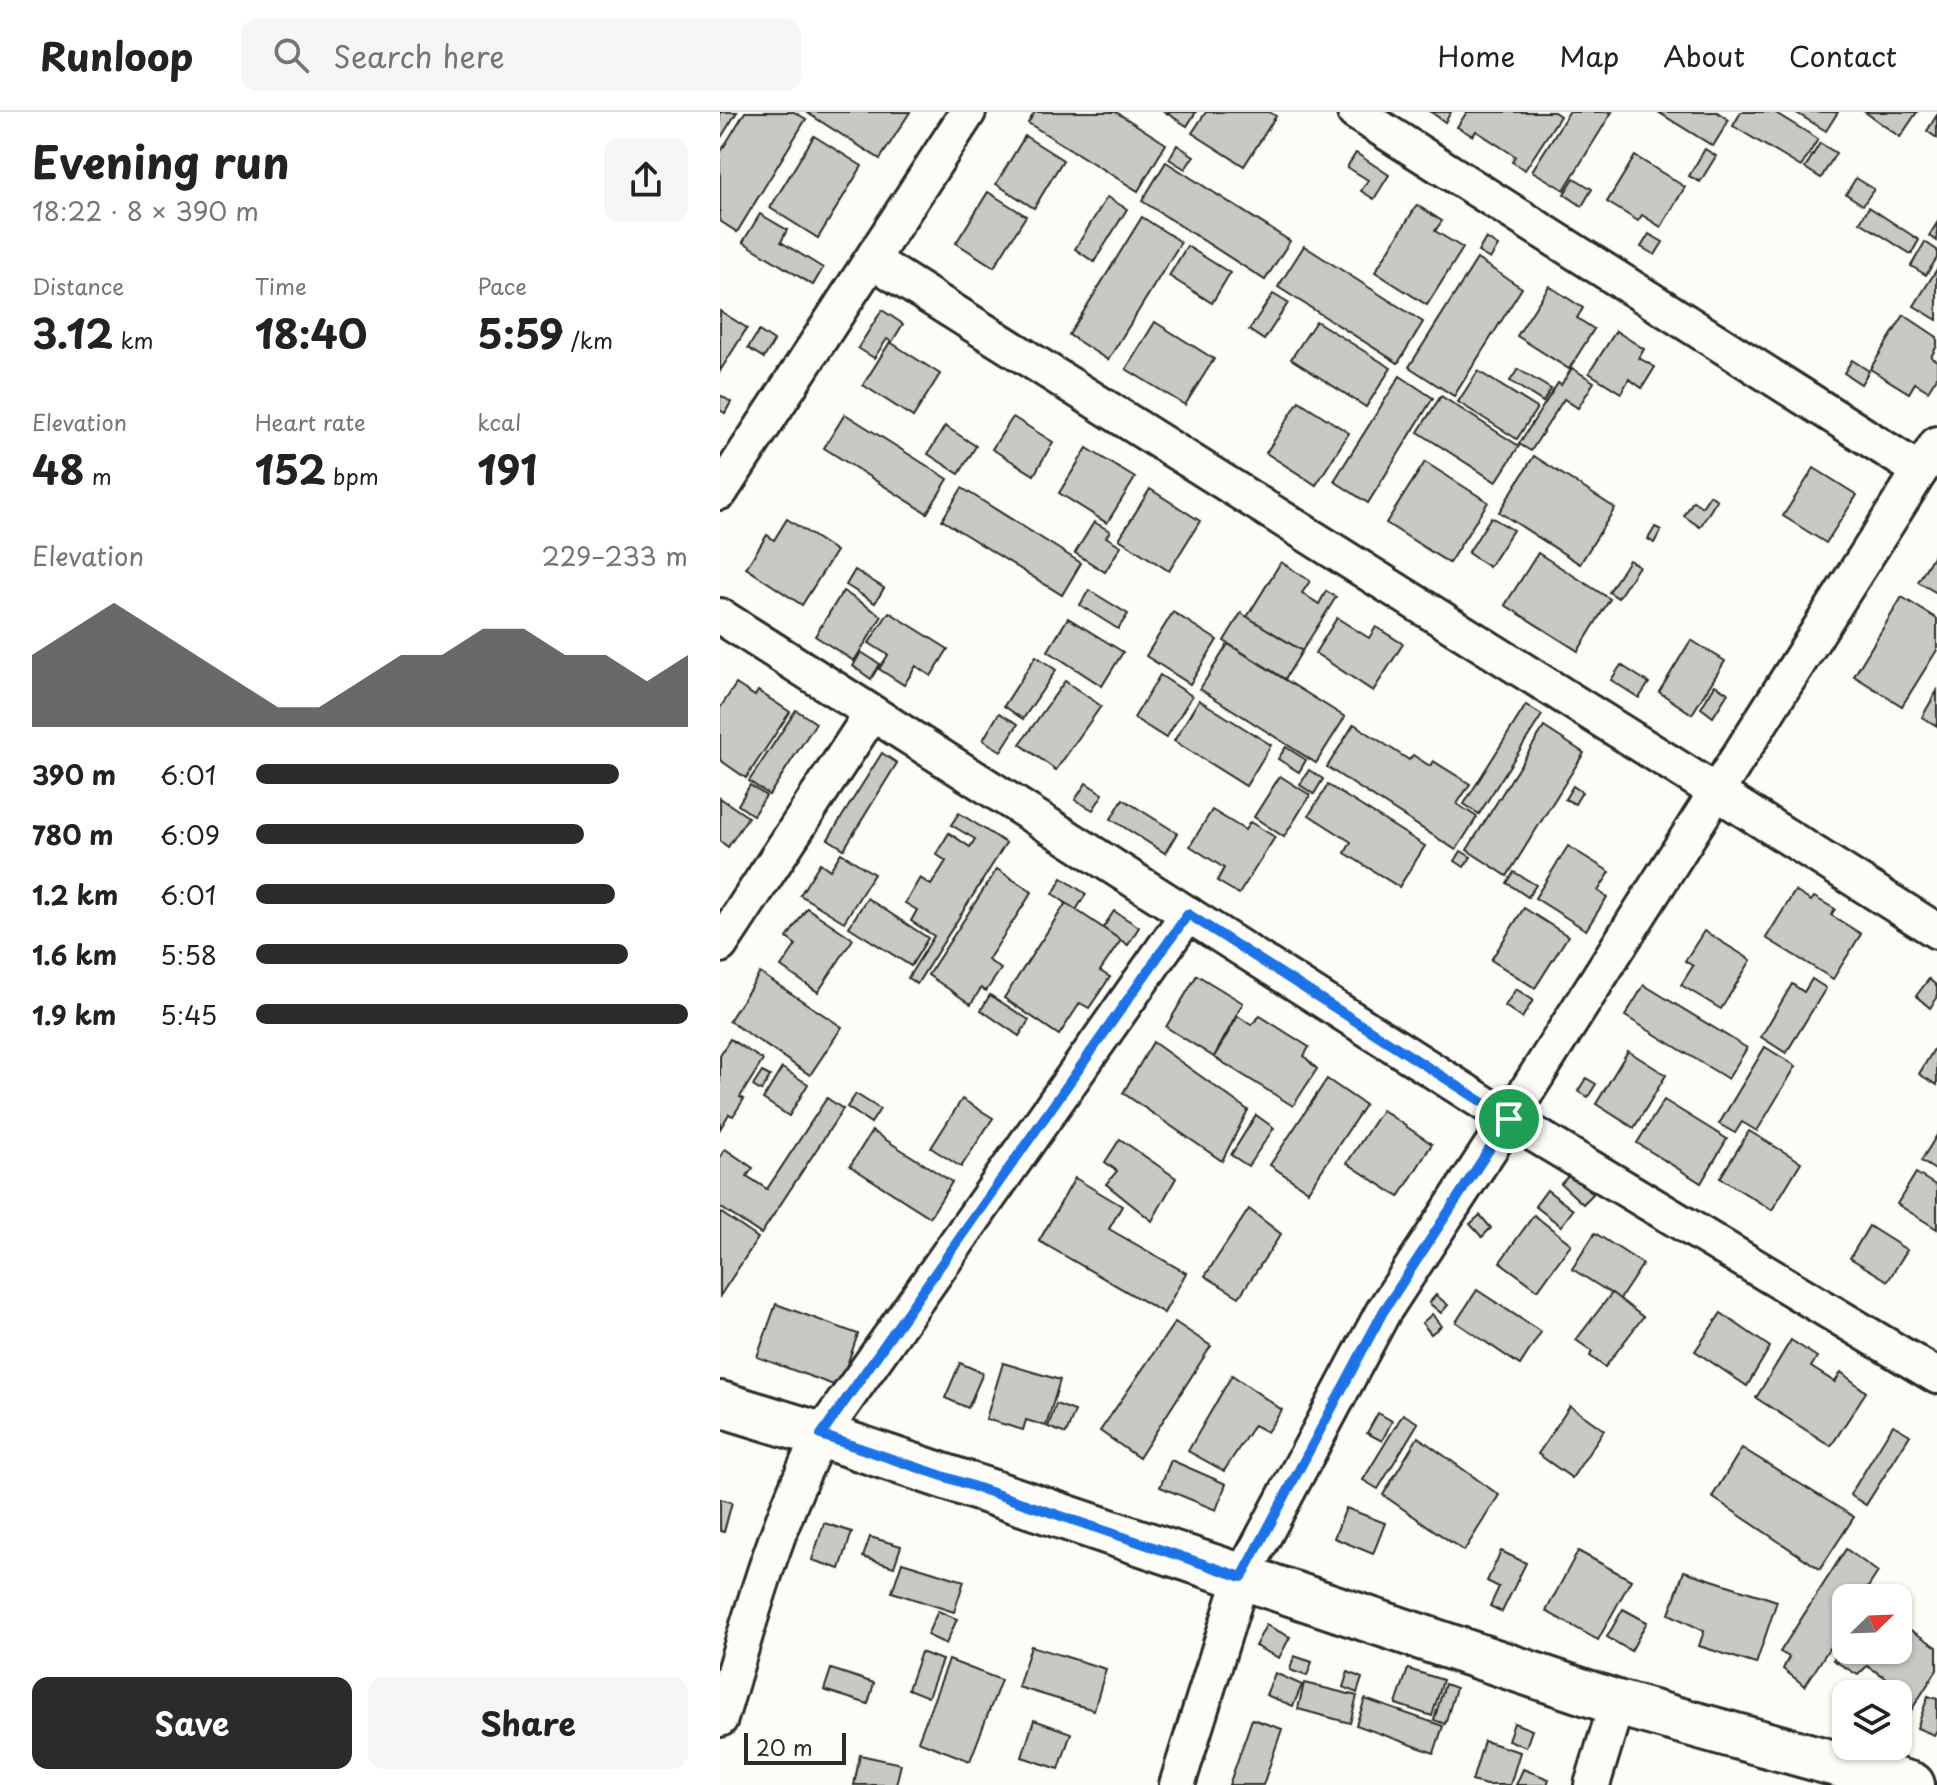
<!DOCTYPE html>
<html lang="en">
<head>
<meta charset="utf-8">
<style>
	:root { --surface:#fff; --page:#f6f6f6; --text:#222; --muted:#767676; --line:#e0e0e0; --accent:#2b2b2b }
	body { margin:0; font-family:"Playpen Sans",sans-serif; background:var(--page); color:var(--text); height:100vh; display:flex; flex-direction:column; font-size:30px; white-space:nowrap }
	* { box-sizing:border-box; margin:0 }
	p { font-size:26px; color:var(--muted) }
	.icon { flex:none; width:44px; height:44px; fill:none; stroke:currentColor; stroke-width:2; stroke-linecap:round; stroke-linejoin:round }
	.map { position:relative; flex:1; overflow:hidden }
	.panel { display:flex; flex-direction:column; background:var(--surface); width:720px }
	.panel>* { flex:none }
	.needle { width:52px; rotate:67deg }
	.buttons { position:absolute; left:1112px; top:1472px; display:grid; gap:16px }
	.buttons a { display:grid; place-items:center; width:80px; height:80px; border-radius:16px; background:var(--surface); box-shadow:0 2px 6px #0004; font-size:40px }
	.scale { position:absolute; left:24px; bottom:20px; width:102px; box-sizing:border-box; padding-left:8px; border:4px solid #2b2b2b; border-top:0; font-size:22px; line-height:28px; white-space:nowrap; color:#2b2b2b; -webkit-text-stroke:6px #fdfcf7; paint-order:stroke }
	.pin { position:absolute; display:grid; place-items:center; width:68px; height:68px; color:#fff; margin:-34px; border:4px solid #fff; border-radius:50%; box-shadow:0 2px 8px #0007 }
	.round { display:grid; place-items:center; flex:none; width:84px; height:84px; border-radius:16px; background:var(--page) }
	.head { display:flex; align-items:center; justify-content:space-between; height:136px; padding:0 32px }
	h1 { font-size:44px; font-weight:700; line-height:60px }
	.stats { display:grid; grid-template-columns:repeat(3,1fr); gap:12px; height:136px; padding:8px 32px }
	.stats div { display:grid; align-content:center }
	.stats b { font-size:40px; font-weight:700 }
	.stats small { font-size:22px; font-weight:400 }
	.stats p { font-size:22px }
	.chart { height:224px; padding:16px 32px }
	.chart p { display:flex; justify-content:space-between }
	.chart svg { width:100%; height:144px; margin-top:8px; fill:var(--accent); opacity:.7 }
	.button { display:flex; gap:16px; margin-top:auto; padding:16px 32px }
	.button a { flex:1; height:92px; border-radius:16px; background:var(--accent); color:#fff; font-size:32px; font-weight:700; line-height:92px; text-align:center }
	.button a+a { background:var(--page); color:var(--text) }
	ul { padding:0 32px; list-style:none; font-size:26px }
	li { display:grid; grid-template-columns:128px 96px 1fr; align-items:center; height:60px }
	li i { height:20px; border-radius:10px; background:var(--accent) }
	header { display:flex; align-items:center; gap:48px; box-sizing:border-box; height:112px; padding:0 40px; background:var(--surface); border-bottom:2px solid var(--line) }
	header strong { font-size:38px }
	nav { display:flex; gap:44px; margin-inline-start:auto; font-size:28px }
	.search { width:560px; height:72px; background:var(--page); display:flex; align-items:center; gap:20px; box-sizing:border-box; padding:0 28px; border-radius:16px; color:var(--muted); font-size:30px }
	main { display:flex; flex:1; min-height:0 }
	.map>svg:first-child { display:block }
	.building { fill:#c9c8c4; stroke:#2b2b2b; stroke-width:2 }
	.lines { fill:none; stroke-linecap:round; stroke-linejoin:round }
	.street-casing { stroke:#2b2b2b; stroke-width:40 }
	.secondary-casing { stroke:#2b2b2b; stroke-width:50 }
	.street { stroke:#fdfcf7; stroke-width:34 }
	.secondary { stroke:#fdfcf7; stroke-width:44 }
	.route-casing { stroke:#fff; stroke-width:16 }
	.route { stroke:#1a73e8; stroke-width:10 }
</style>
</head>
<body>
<header>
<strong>Runloop</strong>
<div class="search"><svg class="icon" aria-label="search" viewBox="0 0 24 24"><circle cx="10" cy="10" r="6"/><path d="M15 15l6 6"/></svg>Search here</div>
<nav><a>Home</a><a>Map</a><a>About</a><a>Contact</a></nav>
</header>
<main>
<section class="panel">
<div class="head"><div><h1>Evening run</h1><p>18:22 · 8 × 390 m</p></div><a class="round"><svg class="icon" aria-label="share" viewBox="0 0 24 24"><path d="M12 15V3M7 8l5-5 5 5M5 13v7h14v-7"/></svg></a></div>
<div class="stats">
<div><p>Distance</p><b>3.12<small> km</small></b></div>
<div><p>Time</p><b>18:40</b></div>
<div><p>Pace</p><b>5:59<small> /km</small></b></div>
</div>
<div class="stats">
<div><p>Elevation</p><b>48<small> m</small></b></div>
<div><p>Heart rate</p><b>152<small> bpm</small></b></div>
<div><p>kcal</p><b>191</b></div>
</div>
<div class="chart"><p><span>Elevation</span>229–233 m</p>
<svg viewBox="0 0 160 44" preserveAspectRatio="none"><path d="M0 44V22L10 14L20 6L30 14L40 22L50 30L60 38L70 38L80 30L90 22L100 22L110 14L120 14L130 22L140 22L150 30L160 22V44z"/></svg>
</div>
<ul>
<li><b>390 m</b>6:01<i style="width:84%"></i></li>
<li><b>780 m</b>6:09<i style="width:76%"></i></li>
<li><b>1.2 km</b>6:01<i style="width:83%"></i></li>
<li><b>1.6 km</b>5:58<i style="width:86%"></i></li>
<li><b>1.9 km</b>5:45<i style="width:100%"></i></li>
</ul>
<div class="button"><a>Save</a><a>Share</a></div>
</section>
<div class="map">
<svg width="1217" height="1673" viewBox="0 0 1217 1673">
	<rect width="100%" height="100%" fill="#fdfcf7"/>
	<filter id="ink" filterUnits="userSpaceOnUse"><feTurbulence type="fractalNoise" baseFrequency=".0125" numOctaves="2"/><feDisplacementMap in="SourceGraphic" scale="16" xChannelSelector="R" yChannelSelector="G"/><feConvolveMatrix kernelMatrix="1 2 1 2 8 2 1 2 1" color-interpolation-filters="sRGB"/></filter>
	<g filter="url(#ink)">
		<g class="building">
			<polygon points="0,0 17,0 0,27"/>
			<polygon points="25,0 74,0 86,7 17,120 0,109 0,41"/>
			<polygon points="86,0 190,0 160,47"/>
			<polygon points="315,0 396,0 446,32 418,79 308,11"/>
			<polygon points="445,0 476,0 467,14"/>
			<polygon points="486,0 549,0 556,4 524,54 472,21"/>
			<polygon points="711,0 731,0 725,10"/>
			<polygon points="747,0 834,0 840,4 805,58 792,50 795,44 756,19 753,24 737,15"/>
			<polygon points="849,0 892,0 844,78 812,59"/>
			<polygon points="938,0 997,0 1009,8 993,34"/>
			<polygon points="1021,0 1054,0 1098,27 1081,55 1013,14"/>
			<polygon points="1075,0 1118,0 1106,19"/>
			<polygon points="1145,0 1197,0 1180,25"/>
			<polygon points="1217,3 1217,26 1207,19"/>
			<polygon points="94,24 142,54 98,126 50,96"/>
			<polygon points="305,24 343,48 314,96 276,72"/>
			<polygon points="1100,31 1116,41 1101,66 1085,56"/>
			<polygon points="457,33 474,44 465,57 449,47"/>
			<polygon points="985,37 996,44 980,70 969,64"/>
			<polygon points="636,41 669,63 654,87 641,79 648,68 627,55"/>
			<polygon points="915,44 965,75 941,115 922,103 918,109 887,90"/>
			<polygon points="446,50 570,129 545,168 422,89"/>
			<polygon points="854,66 872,77 862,94 844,82"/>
			<polygon points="1136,66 1154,77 1143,93 1126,82"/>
			<polygon points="268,80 306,104 274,155 236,131"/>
			<polygon points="387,85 407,97 374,150 355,137"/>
			<polygon points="697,93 722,109 715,119 743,136 707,193 655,160"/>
			<polygon points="1149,95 1199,128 1191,142 1140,110"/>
			<polygon points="40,102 67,118 61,130 103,156 93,173 23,130"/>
			<polygon points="422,105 461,130 388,248 349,223"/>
			<polygon points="1217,111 1217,129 1209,124"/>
			<polygon points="929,122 943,130 935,143 921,135"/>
			<polygon points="766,126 778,134 770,147 758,140"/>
			<polygon points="1205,130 1217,138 1217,146 1206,163 1191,154"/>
			<polygon points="467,134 510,161 492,191 449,164"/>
			<polygon points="584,134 703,210 678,251 558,175"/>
			<polygon points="757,147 802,176 734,284 689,255"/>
			<polygon points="1217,157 1217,208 1194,194"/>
			<polygon points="829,174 863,196 857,206 874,217 849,257 797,224"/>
			<polygon points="553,182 568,191 544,228 529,218"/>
			<polygon points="162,198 183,212 172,230 167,227 154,246 138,236"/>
			<polygon points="0,199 27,216 0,259"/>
			<polygon points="1184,203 1217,225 1217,234 1211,245 1217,249 1217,265 1208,279 1195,271 1189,281 1150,257"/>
			<polygon points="596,209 671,256 646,295 571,247"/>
			<polygon points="435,210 494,247 465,293 406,257"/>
			<polygon points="39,219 54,229 44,246 28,236"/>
			<polygon points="896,219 924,237 919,246 935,255 922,276 909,267 901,281 869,261"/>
			<polygon points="170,230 220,262 193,305 143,273"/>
			<polygon points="1132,248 1149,259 1141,272 1124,261"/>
			<polygon points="852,256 874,270 858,296 844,287 811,339 799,332 838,271 841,273"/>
			<polygon points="798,257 831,277 823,290 790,269"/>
			<polygon points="758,259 817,296 797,327 738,290"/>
			<polygon points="680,264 713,286 648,391 614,369"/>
			<polygon points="0,283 11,290 5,301 0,298"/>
			<polygon points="721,284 799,334 776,370 698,320"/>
			<polygon points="579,289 629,321 596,373 546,341"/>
			<polygon points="125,302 228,367 207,401 104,336"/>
			<polygon points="293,305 333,330 314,363 272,337"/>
			<polygon points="225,314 256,334 239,362 208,342"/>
			<polygon points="367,336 415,366 387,411 339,381"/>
			<polygon points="814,344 895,396 860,452 779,400"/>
			<polygon points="705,350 768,390 729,451 666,411"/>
			<polygon points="1094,356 1137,383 1106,431 1063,404"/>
			<polygon points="242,376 361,451 342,483 222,408"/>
			<polygon points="430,377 480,409 449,459 399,427"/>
			<polygon points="990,383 997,388 980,415 964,404 973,389 982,395"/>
			<polygon points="771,405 793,418 769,455 748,441"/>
			<polygon points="67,407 116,439 82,493 26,456 47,423 54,428"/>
			<polygon points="374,410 390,419 386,425 401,434 385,460 355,441"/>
			<polygon points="935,415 941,418 934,431 928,427"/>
			<polygon points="1217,437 1217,481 1198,470"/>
			<polygon points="818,441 890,487 858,539 785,493"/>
			<polygon points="909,448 919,454 898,486 889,480"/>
			<polygon points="561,450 590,469 582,481 599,492 606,479 616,485 582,539 527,505"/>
			<polygon points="135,458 164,476 155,491 126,473"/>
			<polygon points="369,478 408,502 398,517 360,493"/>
			<polygon points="123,479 162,504 134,549 95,524"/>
			<polygon points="1182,485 1217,507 1217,538 1182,594 1134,564"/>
			<polygon points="169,500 228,537 211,564 196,554 184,573 159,557 168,543 149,531"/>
			<polygon points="453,500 497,528 470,572 426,544"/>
			<polygon points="521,501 582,539 565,567 504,529"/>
			<polygon points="348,506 403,540 382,574 328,539"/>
			<polygon points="617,506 649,526 656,515 683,532 653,579 595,541"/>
			<polygon points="971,528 1005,549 972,602 939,580"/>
			<polygon points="508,532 625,605 596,651 480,577"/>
			<polygon points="141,540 160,552 151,567 133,554"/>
			<polygon points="316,544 336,558 303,607 284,594"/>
			<polygon points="901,553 929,571 919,586 891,568"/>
			<polygon points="440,563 472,584 446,626 414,606"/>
			<polygon points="345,569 381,594 336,658 300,632"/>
			<polygon points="16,572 35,584 38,579 70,600 26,666 0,648 0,596"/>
			<polygon points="995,573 1008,581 993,605 981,596"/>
			<polygon points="1217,579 1217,614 1202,605"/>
			<polygon points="479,588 551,633 526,674 454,629"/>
			<polygon points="806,593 822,603 759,702 744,692"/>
			<polygon points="76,598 96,611 49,683 29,669"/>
			<polygon points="279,601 298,612 281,639 263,628"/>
			<polygon points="634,612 689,648 693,643 710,654 713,649 750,672 737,692 757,705 736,738 607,655"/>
			<polygon points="824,615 864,641 787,764 747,738"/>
			<polygon points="566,635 586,648 579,660 558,647"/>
			<polygon points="162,641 177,651 124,737 108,727"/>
			<polygon points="589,658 603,667 594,682 580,673"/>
			<polygon points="560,664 590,683 564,725 534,705"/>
			<polygon points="366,671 383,682 373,698 355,688"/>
			<polygon points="30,673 46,684 33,703 18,693"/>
			<polygon points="608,673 705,734 679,775 625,741 631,730 589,703"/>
			<polygon points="853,674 862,680 855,692 845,687"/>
			<polygon points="0,686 28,705 8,735 0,729"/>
			<polygon points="403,687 457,721 445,741 391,707"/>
			<polygon points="492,698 525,718 530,710 555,725 519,782 497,769 504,756 470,734"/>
			<polygon points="239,701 286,731 197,872 188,866 214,824 191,809 197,798 185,791 200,766 211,773 226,749 216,742 229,721 250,735 255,727 231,713"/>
			<polygon points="848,734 890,760 878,779 887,785 866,818 815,786"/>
			<polygon points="741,739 751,745 744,755 735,749"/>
			<polygon points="121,741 154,762 124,810 80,783 100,751 110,758"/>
			<polygon points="277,757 312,780 268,848 281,857 266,879 261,876 251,892 208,863"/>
			<polygon points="794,760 816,773 808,785 787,771"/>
			<polygon points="342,766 366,782 356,798 333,782"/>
			<polygon points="1075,779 1091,789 1094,785 1115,797 1111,803 1141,822 1113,867 1046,826"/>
			<polygon points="147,786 208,826 191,854 129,815"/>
			<polygon points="346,791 401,828 380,859 390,865 369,896 360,891 339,923 284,886"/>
			<polygon points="87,796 133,827 98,880 61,855 76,833 67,826"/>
			<polygon points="804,796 848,824 815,876 771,848"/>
			<polygon points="394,799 419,815 408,833 383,816"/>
			<polygon points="984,819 1031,848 1001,897 961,873 973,854 965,849"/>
			<polygon points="40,861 122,915 90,963 9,909"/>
			<polygon points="477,863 523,891 494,945 446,915"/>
			<polygon points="1092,867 1106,876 1066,941 1041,925 1072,872 1084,880"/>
			<polygon points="1209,867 1217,874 1217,886 1210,896 1196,884"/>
			<polygon points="924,873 1027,936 1008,967 905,904"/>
			<polygon points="796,877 813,888 802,906 785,894"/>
			<polygon points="270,883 309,908 299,924 261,898"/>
			<polygon points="518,904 531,913 540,904 589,935 584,944 597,957 573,994 494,945"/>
			<polygon points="10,927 43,948 20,985 24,987 13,1004 9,1002 0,1017 0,943"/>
			<polygon points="433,930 528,998 502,1049 403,981"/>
			<polygon points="1217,932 1217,973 1199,962"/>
			<polygon points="1045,935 1076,954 1037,1019 1022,1010 1015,1021 999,1012"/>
			<polygon points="908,939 946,963 914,1016 876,992"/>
			<polygon points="62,956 88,972 69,1004 43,987"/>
			<polygon points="42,960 50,964 41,979 33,974"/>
			<polygon points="866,966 876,972 868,985 858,979"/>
			<polygon points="607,967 645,993 588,1079 550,1053"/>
			<polygon points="136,982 160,997 151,1011 127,995"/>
			<polygon points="107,986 123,997 41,1122 0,1095 0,1045 5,1037 33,1056 27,1064 47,1077"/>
			<polygon points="242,987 273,1006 241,1055 211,1036"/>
			<polygon points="944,988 1007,1027 981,1071 917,1031"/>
			<polygon points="662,998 712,1032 679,1085 627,1051"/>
			<polygon points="536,1003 554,1016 528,1054 511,1043"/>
			<polygon points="152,1019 232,1070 210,1105 130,1054"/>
			<polygon points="1029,1019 1081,1050 1052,1098 1000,1066"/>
			<polygon points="1217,1023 1217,1059 1201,1049"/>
			<polygon points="400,1027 456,1066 432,1109 386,1072 397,1059 385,1050"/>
			<polygon points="851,1061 873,1082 863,1092 841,1072"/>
			<polygon points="1196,1061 1217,1074 1217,1117 1177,1092"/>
			<polygon points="355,1066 402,1094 389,1117 466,1161 444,1201 319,1129"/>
			<polygon points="827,1078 853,1098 841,1114 815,1094"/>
			<polygon points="529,1097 561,1122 519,1185 485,1164"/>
			<polygon points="0,1100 38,1126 0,1184"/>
			<polygon points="760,1103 771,1116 762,1125 750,1112"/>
			<polygon points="814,1103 851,1132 818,1178 780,1150"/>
			<polygon points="1149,1114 1187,1138 1168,1169 1130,1146"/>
			<polygon points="875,1121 923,1152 900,1187 852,1157"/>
			<polygon points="757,1178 821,1220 800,1253 736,1210"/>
			<polygon points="892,1181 923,1205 885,1255 870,1244 872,1239 856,1228"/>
			<polygon points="716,1183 728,1193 721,1201 709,1191"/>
			<polygon points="56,1192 138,1222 119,1275 37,1245"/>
			<polygon points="1001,1201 1050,1235 1027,1274 975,1239"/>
			<polygon points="712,1202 721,1214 711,1222 702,1211"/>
			<polygon points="455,1210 491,1234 419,1346 380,1319"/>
			<polygon points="1071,1228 1097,1245 1091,1255 1115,1270 1121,1260 1146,1280 1111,1334 1036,1286"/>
			<polygon points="240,1251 263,1261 248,1296 225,1286"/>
			<polygon points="283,1251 340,1268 326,1314 306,1308 303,1318 266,1307"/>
			<polygon points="512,1263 562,1298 547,1320 534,1313 504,1359 468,1339"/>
			<polygon points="336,1292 355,1299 346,1322 328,1315"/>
			<polygon points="850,1294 884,1318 852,1366 818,1342"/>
			<polygon points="658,1301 672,1309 662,1329 647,1321"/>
			<polygon points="683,1302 698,1311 658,1377 643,1368"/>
			<polygon points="1173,1313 1190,1323 1146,1393 1130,1383"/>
			<polygon points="698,1325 779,1383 744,1439 663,1383"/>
			<polygon points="1022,1336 1134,1405 1100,1457 992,1385"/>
			<polygon points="451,1348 506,1372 496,1398 440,1375"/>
			<polygon points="0,1387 12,1390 4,1420 0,1419"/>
			<polygon points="626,1396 665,1411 653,1442 614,1426"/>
			<polygon points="104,1411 132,1420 120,1457 92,1448"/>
			<polygon points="150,1425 181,1434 174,1455 143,1445"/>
			<polygon points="1126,1437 1158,1460 1141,1486 1126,1486 1126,1510 1085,1574 1063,1557 1069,1545 1060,1540"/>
			<polygon points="781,1439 806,1451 782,1500 770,1494 779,1475 767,1469"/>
			<polygon points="858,1439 911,1468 878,1528 826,1499"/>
			<polygon points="182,1450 244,1469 234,1500 172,1480"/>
			<polygon points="964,1459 1057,1489 1036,1552 979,1534 984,1519 949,1502"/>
			<polygon points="903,1497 927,1510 911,1539 887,1525"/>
			<polygon points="218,1499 237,1507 226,1532 207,1523"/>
			<polygon points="1178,1510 1217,1535 1217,1558 1190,1600 1178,1591 1178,1582 1162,1580 1168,1567 1147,1554 1138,1563 1113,1548 1126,1530 1126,1538 1178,1538"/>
			<polygon points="546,1513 570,1525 559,1546 535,1534"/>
			<polygon points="311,1534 386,1557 374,1598 298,1575"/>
			<polygon points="201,1540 222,1548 208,1585 188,1577"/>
			<polygon points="574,1544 592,1550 587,1564 570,1558"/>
			<polygon points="229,1548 281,1568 250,1649 198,1629"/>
			<polygon points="111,1557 154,1571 148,1592 104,1578"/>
			<polygon points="688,1557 723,1568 712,1604 676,1592"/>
			<polygon points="628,1560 642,1566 637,1581 623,1575"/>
			<polygon points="555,1561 582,1573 573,1594 546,1583"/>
			<polygon points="584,1571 637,1584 630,1611 578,1597"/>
			<polygon points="725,1572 736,1576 725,1612 714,1608"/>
			<polygon points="1208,1584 1217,1587 1217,1618 1214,1623 1197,1616"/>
			<polygon points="645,1587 723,1614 714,1641 636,1613"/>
			<polygon points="532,1607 562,1617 543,1673 509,1673"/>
			<polygon points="314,1608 351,1621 339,1657 302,1645"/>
			<polygon points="794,1611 812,1618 806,1635 788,1628"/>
			<polygon points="764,1629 800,1640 790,1673 766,1673 752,1669"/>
			<polygon points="140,1643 181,1652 176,1673 134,1673"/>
			<polygon points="803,1657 829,1667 827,1673 796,1673"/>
		</g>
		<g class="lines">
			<g class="street-casing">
				<g id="street">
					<polyline points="635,0 1200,359"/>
					<polyline points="153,149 1217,819"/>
					<polyline points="0,380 248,0"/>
					<polyline points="0,504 789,1007 1217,1264"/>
					<polyline points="0,833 152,601"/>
					<path d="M0,1607C29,1510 55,1413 101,1323L468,802"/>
					<polyline points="457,1673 522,1465 663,1200 789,1007 1217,332"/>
					<polyline points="872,1673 897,1591"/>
				</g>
			</g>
			<g class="secondary-casing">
				<polyline id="secondary" points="0,1292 101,1323 897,1591 1192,1673"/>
			</g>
			<use href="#street" class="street"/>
			<use href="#secondary" class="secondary"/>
		</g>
	</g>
	<g class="lines" filter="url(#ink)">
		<g class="route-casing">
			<polygon id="route" points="468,802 789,1007 663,1200 522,1465 101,1323"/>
		</g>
		<use href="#route" class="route"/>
	</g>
</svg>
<div class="buttons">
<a><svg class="needle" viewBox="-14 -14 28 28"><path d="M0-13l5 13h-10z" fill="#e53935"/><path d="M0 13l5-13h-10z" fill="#767676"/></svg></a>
<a><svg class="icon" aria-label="layers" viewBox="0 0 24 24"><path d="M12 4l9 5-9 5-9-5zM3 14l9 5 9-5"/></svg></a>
</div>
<div class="scale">20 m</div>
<div class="pin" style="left:789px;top:1007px;background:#1e9e55"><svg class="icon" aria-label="arrive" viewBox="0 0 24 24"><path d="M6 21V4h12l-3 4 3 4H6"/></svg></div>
</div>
</main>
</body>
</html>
